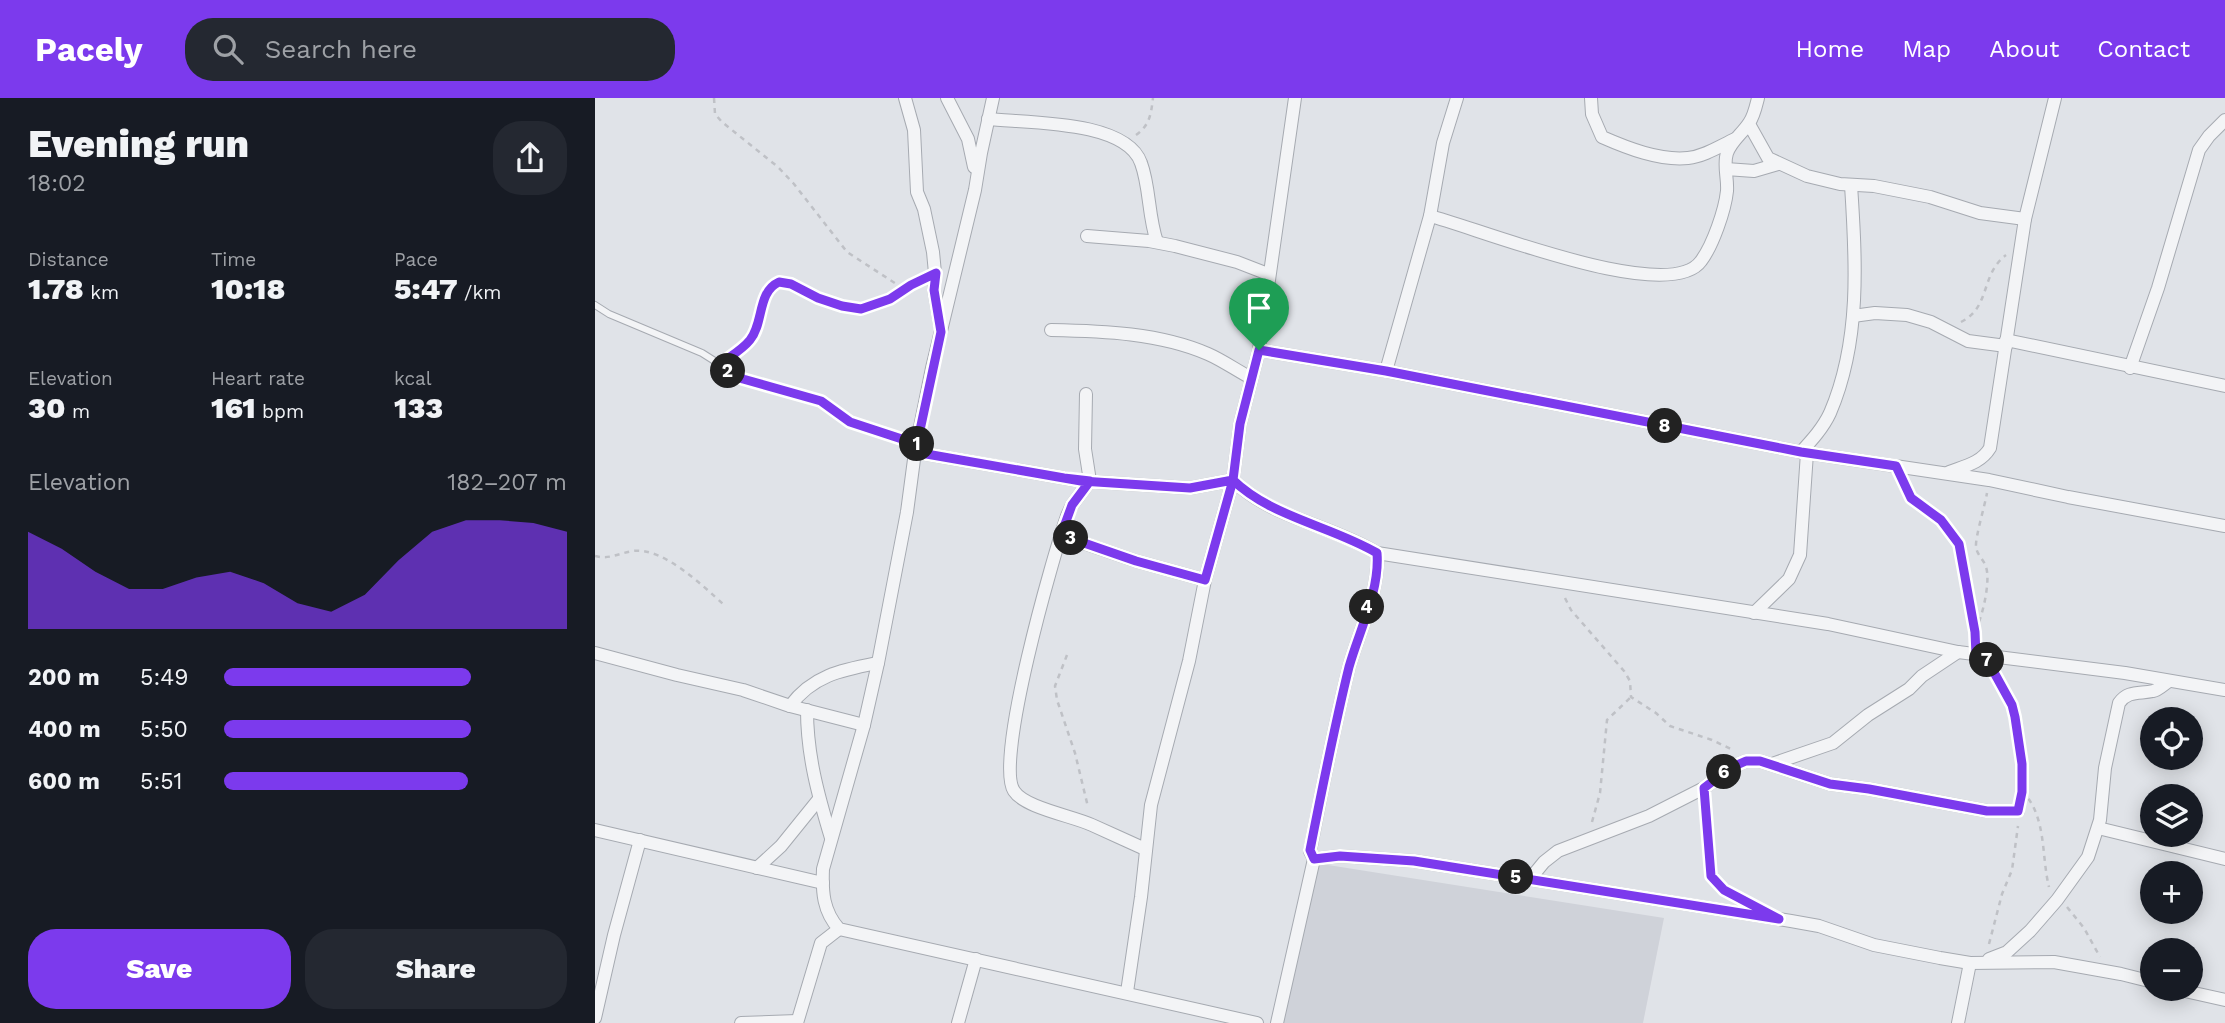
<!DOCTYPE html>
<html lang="en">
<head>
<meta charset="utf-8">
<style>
	:root { --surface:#171b24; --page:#242831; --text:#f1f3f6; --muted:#9ea1a6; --accent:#7c3aed }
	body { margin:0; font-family:"Work Sans",sans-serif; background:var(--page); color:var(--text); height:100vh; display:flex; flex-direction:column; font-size:26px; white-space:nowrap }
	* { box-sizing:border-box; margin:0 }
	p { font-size:23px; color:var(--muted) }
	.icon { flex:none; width:38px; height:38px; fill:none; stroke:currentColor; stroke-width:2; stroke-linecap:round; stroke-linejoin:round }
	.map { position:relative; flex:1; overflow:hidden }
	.side { display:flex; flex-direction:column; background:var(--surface); width:595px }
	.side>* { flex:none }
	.controls { position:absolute; left:1545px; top:609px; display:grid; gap:14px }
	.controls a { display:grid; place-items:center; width:63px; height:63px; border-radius:50%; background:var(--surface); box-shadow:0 4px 18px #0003; font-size:35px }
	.pin { position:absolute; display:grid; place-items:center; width:60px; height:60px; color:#fff; margin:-72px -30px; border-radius:50% 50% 50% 0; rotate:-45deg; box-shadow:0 0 7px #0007 }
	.pin .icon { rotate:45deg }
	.km { position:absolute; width:35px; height:35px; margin:-18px; border-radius:50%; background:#222; color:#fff; font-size:19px; line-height:35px; text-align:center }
	.round { display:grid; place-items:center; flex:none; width:74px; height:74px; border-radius:28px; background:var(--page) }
	.head { display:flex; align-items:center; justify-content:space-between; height:119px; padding:0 28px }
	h1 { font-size:38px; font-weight:800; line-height:52px }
	.metrics { display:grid; grid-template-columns:repeat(3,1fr); gap:10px; height:119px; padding:7px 28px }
	.metrics div { display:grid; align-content:center }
	.metrics b { font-size:30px; font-weight:800 }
	.metrics small { font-size:19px; font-weight:400 }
	.metrics p { font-size:19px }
	.chart { height:196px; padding:14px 28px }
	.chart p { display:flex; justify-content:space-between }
	.chart svg { width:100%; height:126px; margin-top:7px; fill:var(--accent); opacity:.7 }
	.action { display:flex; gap:14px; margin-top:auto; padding:14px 28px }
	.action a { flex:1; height:80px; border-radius:28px; background:var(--accent); color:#fff; font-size:28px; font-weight:800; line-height:80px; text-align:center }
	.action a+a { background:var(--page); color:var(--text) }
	ul { padding:0 28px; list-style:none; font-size:23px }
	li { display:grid; grid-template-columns:112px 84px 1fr; align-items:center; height:52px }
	li i { height:18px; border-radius:9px; background:var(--accent) }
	header { display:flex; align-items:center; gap:42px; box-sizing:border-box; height:98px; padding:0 35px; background:var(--accent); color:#fff }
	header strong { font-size:33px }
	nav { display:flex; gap:38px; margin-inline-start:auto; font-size:24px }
	.search { width:490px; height:63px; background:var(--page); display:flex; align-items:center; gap:18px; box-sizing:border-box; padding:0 24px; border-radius:28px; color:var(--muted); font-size:26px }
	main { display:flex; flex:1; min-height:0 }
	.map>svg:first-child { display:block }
	.built { fill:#cfd2d9 }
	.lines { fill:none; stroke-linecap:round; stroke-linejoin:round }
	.lane-casing { stroke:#a6aab1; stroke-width:8 }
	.street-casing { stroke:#a6aab1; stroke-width:14 }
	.path { stroke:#bfc1c6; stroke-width:2.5; stroke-dasharray:5 5; stroke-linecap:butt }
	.lane { stroke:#f3f4f6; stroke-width:6 }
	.street { stroke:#f3f4f6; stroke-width:12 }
	.route-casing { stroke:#fff; stroke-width:14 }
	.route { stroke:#7c3aed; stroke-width:9 }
</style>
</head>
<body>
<header>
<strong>Pacely</strong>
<div class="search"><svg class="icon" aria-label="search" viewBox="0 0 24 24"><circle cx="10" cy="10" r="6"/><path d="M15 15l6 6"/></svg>Search here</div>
<nav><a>Home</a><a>Map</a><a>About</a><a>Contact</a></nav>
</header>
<main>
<section class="side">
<div class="head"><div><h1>Evening run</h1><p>18:02</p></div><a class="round"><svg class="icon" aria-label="share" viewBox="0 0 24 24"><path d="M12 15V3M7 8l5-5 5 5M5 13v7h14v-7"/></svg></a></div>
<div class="metrics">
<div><p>Distance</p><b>1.78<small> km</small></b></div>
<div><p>Time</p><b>10:18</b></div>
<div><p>Pace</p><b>5:47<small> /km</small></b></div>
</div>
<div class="metrics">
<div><p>Elevation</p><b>30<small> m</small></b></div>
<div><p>Heart rate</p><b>161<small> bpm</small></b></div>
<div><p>kcal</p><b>133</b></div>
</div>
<div class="chart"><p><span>Elevation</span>182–207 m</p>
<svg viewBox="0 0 160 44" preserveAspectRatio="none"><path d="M0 44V10L10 16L20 24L30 30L40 30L50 26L60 24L70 28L80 35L90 38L100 32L110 20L120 10L130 6L140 6L150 7L160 10V44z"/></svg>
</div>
<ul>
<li><b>200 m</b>5:49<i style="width:72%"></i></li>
<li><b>400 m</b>5:50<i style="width:72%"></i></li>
<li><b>600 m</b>5:51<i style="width:71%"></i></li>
</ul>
<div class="action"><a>Save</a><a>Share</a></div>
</section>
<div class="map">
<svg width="1630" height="925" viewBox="0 0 1630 925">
	<rect width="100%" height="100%" fill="#e0e3e8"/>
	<polygon class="built" points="714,764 1069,820 1048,925 682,925"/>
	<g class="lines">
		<g class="lane-casing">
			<polyline id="lane" points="0,207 14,216 107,255 148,281 226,303 255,324 322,346"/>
		</g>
		<g class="street-casing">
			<g id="street">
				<polyline points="310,0 319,32 322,94 329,111 338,154 340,175 339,192 345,227"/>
				<polyline points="352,0 373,41 379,69"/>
				<path d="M398,0L386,55L380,92L337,270L320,354L312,414L283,565L269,627L228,771C227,794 228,813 244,831L662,925"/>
				<path d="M996,0L997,16L1007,39C1032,50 1065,63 1093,60C1110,58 1125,48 1140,41"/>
				<path d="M393,21C432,25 531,22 546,65C555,89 553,118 562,144"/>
				<polyline points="1154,26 1173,60 1212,78 1245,86 1279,88 1335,99 1385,115 1430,121"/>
				<polyline points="1131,71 1159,73 1183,66"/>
				<path d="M835,118C883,130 1074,208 1106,163C1118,147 1130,112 1132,93C1133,80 1128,67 1132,55C1137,42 1147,36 1154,25C1159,18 1161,8 1163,0"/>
				<polyline points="492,138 554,143 580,148 642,164 673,176"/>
				<polyline points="1258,218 1280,215 1312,217 1336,224 1373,243 1411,248"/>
				<path d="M456,232C508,233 565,235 613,256C627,262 641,272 656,280"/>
				<polyline points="1411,242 1630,288"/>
				<polyline points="664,252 791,273 1206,354 1394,382 1473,399 1630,428"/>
				<polyline points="1535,270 1563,190 1604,52 1614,38 1630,22"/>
				<polyline points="791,273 835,118 848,45 862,0"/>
				<path d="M491,296L490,351L495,383L477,407L472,418C458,458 399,664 419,693C430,710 478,718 497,727C515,735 532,743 550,751"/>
				<polyline points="320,354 486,383 595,390 638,382"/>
				<path d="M1206,354C1217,342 1228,330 1235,315C1266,243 1261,163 1256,87"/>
				<path d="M1354,374C1370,368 1386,365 1395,350L1430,121L1460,0"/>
				<path d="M638,382C676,420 736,427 782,455L1233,526L1363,554L1530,575L1630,592"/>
				<polyline points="465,437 541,463 610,482"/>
				<polyline points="1159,515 1194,481 1205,457 1212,355"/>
				<polyline points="0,555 82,577 148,592 195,608 269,627"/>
				<path d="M195,608C218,577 247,572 283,565"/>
				<path d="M212,612C212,657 223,697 236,740"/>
				<polyline points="1177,666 1238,645 1273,617 1314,591 1327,578 1363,554"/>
				<polyline points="1503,730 1630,761"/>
				<polyline points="0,732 228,785"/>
				<polyline points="719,761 745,758 819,763 1196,823 1224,828 1279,847 1345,860 1375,865 1459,864 1526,876 1558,884"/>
				<polyline points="162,770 186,748 224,701"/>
				<polyline points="935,781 949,764 963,753 1054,718 1109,690 1135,670 1151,663 1165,663 1235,686 1274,691 1392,713 1423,713"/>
				<path d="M1394,861L1412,854L1435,833L1462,802L1493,759L1505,722L1510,670L1524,605C1533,592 1545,596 1558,593C1564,592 1569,586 1574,583"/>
				<polyline points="1581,891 1630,902"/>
				<polyline points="532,894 546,799 556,707 594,563 610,482 638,382 645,326 664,252 700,0"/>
				<polyline points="0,920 19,837 45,742"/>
				<polyline points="146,925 202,923"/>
				<polyline points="202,925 226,845 244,831"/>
				<polyline points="363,925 381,861"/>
				<path d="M682,925L719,761L715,753C727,691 739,630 754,569C764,533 785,493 782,455"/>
				<polyline points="1363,925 1375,865"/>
			</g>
		</g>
		<g class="path">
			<polyline points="119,0 120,16 127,24 183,69 199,86 252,154 309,191"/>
			<path d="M541,37C555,27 556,16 558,0"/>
			<path d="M1366,224C1396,209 1385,177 1411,157"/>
			<path d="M135,259C166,237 160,223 172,192L184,184C197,183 208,193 220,198C276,223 278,204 327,182"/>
			<polyline points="1309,384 1316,400 1338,415 1358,436 1368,457 1380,541"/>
			<path d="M0,458C14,462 24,455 38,453C68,449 107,487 128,506"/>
			<polyline points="970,500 976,512 1029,573 1035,583 1036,599 1061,615 1075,628 1117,642 1138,652"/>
			<path d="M1380,533C1387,521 1396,483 1391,469C1389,462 1382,457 1381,449C1380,440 1390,407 1392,395"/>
			<polyline points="472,557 460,588 462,602 480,655 493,709"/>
			<path d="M1398,574C1404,585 1413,595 1417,607C1425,630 1431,677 1425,700"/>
			<path d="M1427,693C1452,718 1446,757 1454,789"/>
			<polyline points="1111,703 1116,778 1129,792 1144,800"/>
			<polyline points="997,724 1005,695 1012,622 1036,599"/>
			<polyline points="1472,809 1489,830 1505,859"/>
			<polyline points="1394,846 1407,796 1417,772 1423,728"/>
		</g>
		<use href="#lane" class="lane"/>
		<use href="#street" class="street"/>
	</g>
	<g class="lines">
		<g class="route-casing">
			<path id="route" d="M664,252L645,326L638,382L595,390L486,383L320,354L322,346L346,234L339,192L341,175L316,187L295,201L266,211L247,208L223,200L196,186L184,184C162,194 169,225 155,242C147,252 134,259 124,267L148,281L226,303L255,324L322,346L320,354L469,380L495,383L477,407L466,437L541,463L610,482L638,382C676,419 736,428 782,455C785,493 764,533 754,569C739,630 727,691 715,752L719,761L745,758L819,763L1184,821L1129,792L1116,778L1109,690L1135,670L1151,663H1165L1235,686L1274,691L1392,713H1423L1427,694V666L1420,619L1417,607L1390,558L1381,557L1380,534L1364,446L1346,422L1316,400L1301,368L1206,354L791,273L664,252"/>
		</g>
		<use href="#route" class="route"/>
	</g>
</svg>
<div class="controls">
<a><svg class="icon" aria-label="locate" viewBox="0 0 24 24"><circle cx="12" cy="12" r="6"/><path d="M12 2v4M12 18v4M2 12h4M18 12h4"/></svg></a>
<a><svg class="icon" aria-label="layers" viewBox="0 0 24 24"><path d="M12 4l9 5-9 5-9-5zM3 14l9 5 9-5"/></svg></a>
<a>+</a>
<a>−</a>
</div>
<div class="pin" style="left:664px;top:252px;background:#1e9e55"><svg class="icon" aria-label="arrive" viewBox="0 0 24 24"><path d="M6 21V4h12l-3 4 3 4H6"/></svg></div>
<b class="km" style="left:322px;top:346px">1</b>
<b class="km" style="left:133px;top:273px">2</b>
<b class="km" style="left:476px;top:440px">3</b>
<b class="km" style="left:772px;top:509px">4</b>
<b class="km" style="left:921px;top:779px">5</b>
<b class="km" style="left:1129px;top:674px">6</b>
<b class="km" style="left:1392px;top:562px">7</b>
<b class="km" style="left:1070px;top:328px">8</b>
</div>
</main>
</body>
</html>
